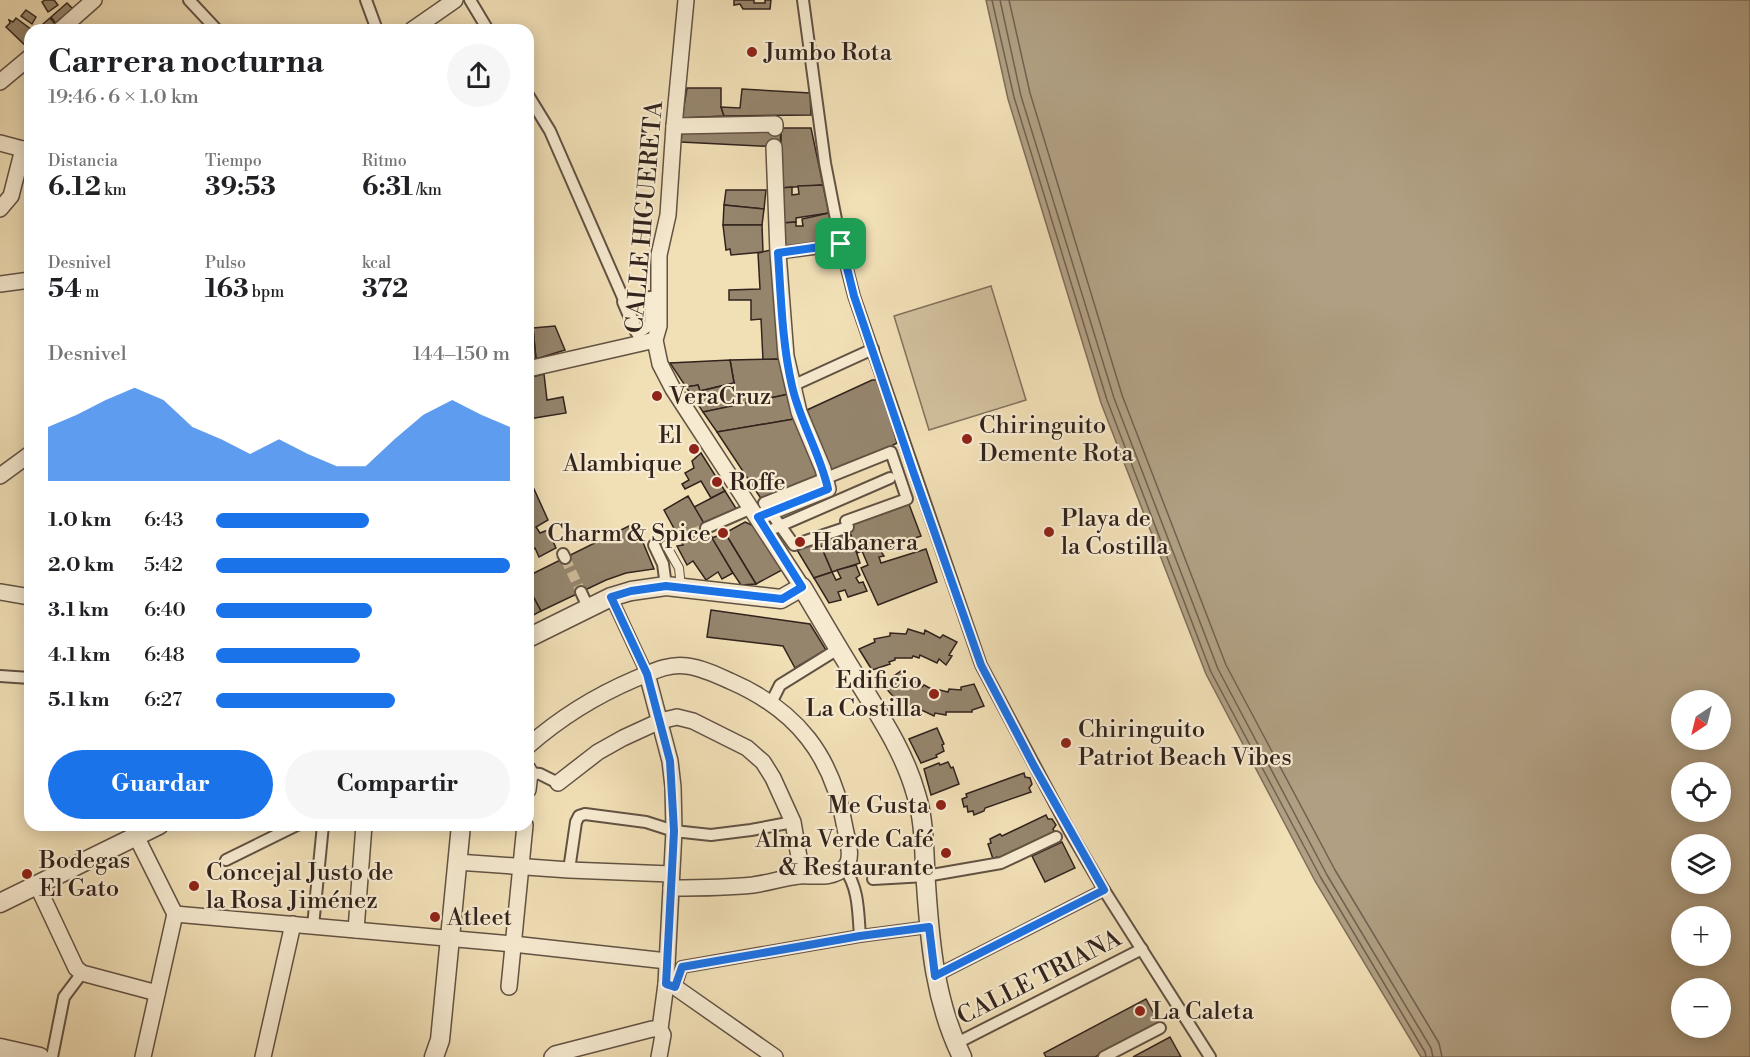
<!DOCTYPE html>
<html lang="es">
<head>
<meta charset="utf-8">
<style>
	:root { --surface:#fff; --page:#f6f6f6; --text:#202124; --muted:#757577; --accent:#1a73e8 }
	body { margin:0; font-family:"Libre Bodoni",serif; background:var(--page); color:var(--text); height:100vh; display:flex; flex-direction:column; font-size:22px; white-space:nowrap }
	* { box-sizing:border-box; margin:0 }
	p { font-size:20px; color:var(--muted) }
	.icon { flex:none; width:33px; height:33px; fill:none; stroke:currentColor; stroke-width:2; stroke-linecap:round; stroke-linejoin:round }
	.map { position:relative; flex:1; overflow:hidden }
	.drawer { position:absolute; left:24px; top:24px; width:510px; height:807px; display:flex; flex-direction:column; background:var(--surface); border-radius:18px; box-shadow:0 3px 15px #0003 }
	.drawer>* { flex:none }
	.needle { width:39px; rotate:215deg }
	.buttons { position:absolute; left:1671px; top:690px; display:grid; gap:12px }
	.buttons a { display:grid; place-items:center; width:60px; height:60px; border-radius:50%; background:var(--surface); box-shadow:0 3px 15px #0003; font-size:30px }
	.pin { position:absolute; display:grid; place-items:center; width:51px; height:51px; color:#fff; margin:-26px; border-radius:12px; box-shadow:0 3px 9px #0006 }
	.round { display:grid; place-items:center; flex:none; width:63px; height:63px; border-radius:32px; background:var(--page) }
	.headline { display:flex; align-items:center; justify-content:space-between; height:102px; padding:0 24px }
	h1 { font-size:33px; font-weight:800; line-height:45px }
	.stats { display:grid; grid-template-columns:repeat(3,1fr); gap:9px; height:102px; padding:6px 24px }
	.stats div { display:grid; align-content:center }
	.stats b { font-size:26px; font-weight:800 }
	.stats small { font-size:16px; font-weight:400 }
	.stats p { font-size:16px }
	.chart { height:168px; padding:12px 24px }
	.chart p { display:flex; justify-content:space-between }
	.chart svg { width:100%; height:108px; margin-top:6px; fill:var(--accent); opacity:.7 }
	.primary-button { display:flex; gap:12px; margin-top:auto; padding:12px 24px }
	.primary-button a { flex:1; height:69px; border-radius:36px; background:var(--accent); color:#fff; font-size:24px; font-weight:800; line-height:69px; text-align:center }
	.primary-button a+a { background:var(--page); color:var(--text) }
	ul { padding:0 24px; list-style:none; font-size:20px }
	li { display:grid; grid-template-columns:96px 72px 1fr; align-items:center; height:45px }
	li i { height:15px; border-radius:8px; background:var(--accent) }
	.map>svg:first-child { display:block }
	.green { fill:#d1bf9c; stroke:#82715c; stroke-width:1.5 }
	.water { fill:#b09f82; stroke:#7e6d5a; stroke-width:1.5; fill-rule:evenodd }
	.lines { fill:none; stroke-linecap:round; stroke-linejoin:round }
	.shore { stroke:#716150; stroke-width:1.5 }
	.building { fill:#95856d; stroke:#32231d; stroke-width:1.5 }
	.pedestrian-tunnel { stroke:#cbb997; stroke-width:10; stroke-dasharray:10 5; stroke-linecap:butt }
	.service-casing { stroke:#625243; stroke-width:10 }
	.pedestrian-casing { stroke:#625243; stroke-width:14 }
	.minor-casing { stroke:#625243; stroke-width:18 }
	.tertiary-casing { stroke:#625243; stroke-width:21 }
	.service { stroke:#f6ead0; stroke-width:8 }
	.pedestrian { stroke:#f6ead0; stroke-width:10 }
	.minor { stroke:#f6ead0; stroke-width:15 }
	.tertiary { stroke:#f6ead0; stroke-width:18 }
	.route-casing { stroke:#fff; stroke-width:12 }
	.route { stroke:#1a73e8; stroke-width:8 }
	.poi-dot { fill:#8f2418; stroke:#f6ead0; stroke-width:2 }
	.labels { text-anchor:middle; stroke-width:4.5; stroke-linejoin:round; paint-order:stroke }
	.poi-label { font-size:24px; fill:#32231d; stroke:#f6ead0; text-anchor:start }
	.street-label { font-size:24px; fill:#32231d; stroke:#f6ead0 }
</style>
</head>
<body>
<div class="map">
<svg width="1750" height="1057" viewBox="0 0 1750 1057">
	<rect width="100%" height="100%" fill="#f1dfb6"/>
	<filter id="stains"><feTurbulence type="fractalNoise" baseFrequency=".00333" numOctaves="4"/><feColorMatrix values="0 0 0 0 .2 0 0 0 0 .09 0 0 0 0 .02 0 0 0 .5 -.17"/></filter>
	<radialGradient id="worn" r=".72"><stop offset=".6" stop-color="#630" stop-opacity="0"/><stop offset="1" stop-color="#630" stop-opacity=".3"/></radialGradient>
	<polygon class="green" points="991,286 1026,400 929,430 894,316"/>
	<path class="water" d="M986,0H1750V1057H1421L1315,881L1206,674L1101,403L1008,99ZM1682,700H1720V740H1682ZM1682,772H1720V812H1682ZM1682,844H1720V884H1682ZM1682,916H1720V956H1682ZM1682,988H1720V1028H1682Z"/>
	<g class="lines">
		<g class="shore">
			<polyline points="992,0 1014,97 1107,400 1211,672 1321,878 1425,1052 1426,1057"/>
			<polyline points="1000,0 1021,96 1114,398 1218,669 1327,875 1431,1048 1433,1057"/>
			<polyline points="1009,0 1030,93 1122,395 1226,665 1335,870 1439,1043 1442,1057"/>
		</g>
	</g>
	<g class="building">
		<polygon points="45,0 54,0 58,5 48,12 42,2"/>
		<polygon points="734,0 754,0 754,3 765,3 765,0 771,0 770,9 743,9 740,4 734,5"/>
		<polygon points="67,3 73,9 56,24 51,17"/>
		<polygon points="26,10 36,17 32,24 21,16"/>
		<polygon points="16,18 32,30 30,30 30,47 28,48 6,27 10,23 9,20 13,22"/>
		<polygon points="50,18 56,25 50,30 36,30"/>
		<polygon points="687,88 721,88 721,107 724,116 682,118"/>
		<polygon points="742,89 810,93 811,115 724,116 721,107 740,108"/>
		<polygon points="781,128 811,128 823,185 781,188"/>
		<polygon points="781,128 780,147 681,142 682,131"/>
		<polygon points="823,185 829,213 796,218 796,222 782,223 781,188 792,187 792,195 799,194 798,186"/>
		<polygon points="726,190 766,190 764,209 724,205"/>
		<polygon points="724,205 764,209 762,225 723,225"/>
		<polygon points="829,213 836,243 783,249 782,223 796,222 796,226 803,226 802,219"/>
		<polygon points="723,225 762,225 763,252 731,255 730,249 726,250"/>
		<polygon points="771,250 780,359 763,360 761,319 751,320 751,300 729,300 729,290 760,289 758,253"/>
		<polygon points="555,326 565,350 536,359 533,328"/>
		<polygon points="533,328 536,359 528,361 528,329"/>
		<polygon points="780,359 789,394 738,405 730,360"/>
		<polygon points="730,360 734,383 700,391 698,385 686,387 670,363"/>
		<polygon points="544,374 547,400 563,397 566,413 528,419 528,378"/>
		<polygon points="872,380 879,380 897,443 893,445 891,452 831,471 807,410"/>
		<polygon points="734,383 738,405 703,412 686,387 698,385 700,391"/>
		<polygon points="789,394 794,419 717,432 703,412"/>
		<polygon points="794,419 821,480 764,503 717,432"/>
		<polygon points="701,453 725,491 711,498 701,481 685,489 682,484 689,480 685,473 694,468 692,461"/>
		<polygon points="534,489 548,520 536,527 540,533 548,530 556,548 539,557 535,548 530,551 533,556 528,559 528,492"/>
		<polygon points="725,491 737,510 704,525 694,507"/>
		<polygon points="688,496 733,573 722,579 718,572 706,580 693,561 687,565 677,546 683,545 664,510"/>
		<polygon points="907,499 921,536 880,550 884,556 879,557 881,563 926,549 937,582 878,605 861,568 868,565 862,551 857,553 846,521"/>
		<polygon points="745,522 754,526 782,570 756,584 725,533"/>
		<polygon points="635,523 654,569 626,573 606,580 541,611 528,587 528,576"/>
		<polygon points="848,527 860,563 832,572 817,537"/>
		<polygon points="725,533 756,584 741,585 733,573 712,538"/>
		<polygon points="817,537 832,572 814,578 794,545"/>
		<polygon points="856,565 860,575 856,578 859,583 863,582 867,591 848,597 845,590 838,592 841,600 829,603 814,578 832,572 836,580 841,578 837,570"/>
		<polygon points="528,587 541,611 528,618"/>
		<polygon points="711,610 810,624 826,650 795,668 783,646 707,637"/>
		<polygon points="908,629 924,634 925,630 940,638 943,635 957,642 949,655 952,656 946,665 939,659 937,663 920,655 919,658 913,656 912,658 895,658 895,660 889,662 890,664 872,670 859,649 875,642 874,639 890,636 890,633 906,634"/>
		<polygon points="901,671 910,681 912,679 922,687 924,685 935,691 936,689 948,692 949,689 961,690 961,687 974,684 984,706 972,710 972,712 946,712 946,715 935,713 934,716 911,705 910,707 900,701 899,703 882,684"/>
		<polygon points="937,728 944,744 942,745 944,751 936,755 937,757 921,763 909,739"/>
		<polygon points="948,762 951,768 953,767 959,784 931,795 924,769 939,763 940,765"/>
		<polygon points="1024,773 1025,777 1030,778 1032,784 1029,788 1031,792 985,808 984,811 974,815 973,811 968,812 967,806 964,807 962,799 967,797 966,794"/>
		<polygon points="1046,815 1048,819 1052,819 1056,825 1053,829 1055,833 999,860 997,857 993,859 988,844 991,843 990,839 1000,834 1002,836"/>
		<polygon points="1062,842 1075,868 1045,882 1032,856"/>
		<polygon points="1146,999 1159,1023 1095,1057 1046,1057 1044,1053"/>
		<polygon points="1170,1037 1181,1057 1133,1057"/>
	</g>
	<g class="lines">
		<g class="pedestrian-tunnel">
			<polyline points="680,539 706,528"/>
			<polyline points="565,558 581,592"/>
		</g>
		<g class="service-casing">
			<polyline id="service" points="666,545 679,568 681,587"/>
		</g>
		<g class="pedestrian-casing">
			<g id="pedestrian">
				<polyline points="189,0 217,30"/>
				<polyline points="366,0 377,30"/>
				<polyline points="470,0 488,30"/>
				<polyline points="803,0 825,163 841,245 854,296 981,665 1069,830 1104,890 1210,1057"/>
				<polyline points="528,95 550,131 638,332 639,344"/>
				<polyline points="778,253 841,245"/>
				<polygon points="651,297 650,325 643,330 636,332 623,302"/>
				<polyline points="792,386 873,349"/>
				<polygon points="891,452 907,499 846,521 848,527 794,545 764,503"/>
				<polyline points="706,528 752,508"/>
				<polyline points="775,528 890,478"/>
				<polyline points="654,545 663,564 666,586"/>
				<polyline points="563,554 565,558"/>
				<polyline points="581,592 588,607"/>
				<polyline points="611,597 647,674"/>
				<polyline points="0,676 30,678"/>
				<polyline points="771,703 780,685 838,649"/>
				<polyline points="530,773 540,774 558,783"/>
				<polyline points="226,860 297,825"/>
				<path d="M845,869C859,889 858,912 860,936"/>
				<polyline points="569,870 576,822 579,816 585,814 646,822 674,831 711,835 751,830 793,822"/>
				<polyline points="873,879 926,876 1001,863 1056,837"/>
				<polyline points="313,926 323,825"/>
				<polyline points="935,976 1104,890"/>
				<polyline points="675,987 682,967 860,936 929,927"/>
				<polyline points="955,1044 1142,949"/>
				<polyline points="52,1057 64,997 82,973"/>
				<polyline points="1104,1057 1160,1028"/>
			</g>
		</g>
		<g class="minor-casing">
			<g id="minor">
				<polyline points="686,0 674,126 668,215 659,255 659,326 655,340 660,364 673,389 802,587"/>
				<polyline points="60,30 94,0"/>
				<polyline points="412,30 455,0"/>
				<polyline points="0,82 30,57"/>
				<polyline points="674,126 775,124 775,128"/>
				<polyline points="0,143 30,151"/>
				<polyline points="0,209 11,196 23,149"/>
				<polyline points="0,284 30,280"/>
				<polyline points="528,369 655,340"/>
				<polyline points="0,476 30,454"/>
				<polyline points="758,517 828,489 823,469 799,412 786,356 778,253 774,147"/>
				<polyline points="0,592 30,597"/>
				<polyline points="647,674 670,761 673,787 674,831 666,984 660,1029 663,1035 659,1057"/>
				<path d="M528,746C561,717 595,696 635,679C652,672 669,663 687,666C702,668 717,675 730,681C797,710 833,756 845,828C847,839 854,858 845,867C834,880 812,875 798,876C783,878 768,883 753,885C725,888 699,888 671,888"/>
				<polyline points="528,769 530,773 528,790"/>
				<polyline points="558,783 598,752 623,738 660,721 677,717 693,721 747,748 763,762 773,778 793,822 799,857 799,876"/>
				<polyline points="136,836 175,914 143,1057"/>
				<polyline points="457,862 569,870 671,874"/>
				<polyline points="37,885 76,968 82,973 157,993"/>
				<polyline points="175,914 513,944 667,961"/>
				<polyline points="356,930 364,825"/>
				<polyline points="666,984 675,987 775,1057"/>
				<polyline points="509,987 525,825"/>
				<polyline points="263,1057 293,924"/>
				<polyline points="552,1057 555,1054 652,1029 660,1029"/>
			</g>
		</g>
		<g class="tertiary-casing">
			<g id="tertiary">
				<path d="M528,638L611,597L631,591L666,586L781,599L802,587C820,617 837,647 856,677C879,715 904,751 916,794C925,822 924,855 926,884C930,944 935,1002 962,1057"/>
				<polyline points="0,903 159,825"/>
				<polyline points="0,1048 40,1057"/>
				<polyline points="434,1057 440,1040 461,825"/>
			</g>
		</g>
		<use href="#service" class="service"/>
		<use href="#pedestrian" class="pedestrian"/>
		<use href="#minor" class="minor"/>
		<use href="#tertiary" class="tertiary"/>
	</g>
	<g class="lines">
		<g class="route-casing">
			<path id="route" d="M841,244L854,296L913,471L981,665L1034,766L1104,890L935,976L929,927L860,936L682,967L675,987L666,984L674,831L670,761L647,674L611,597L631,591L666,586L782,599L802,587L758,517L828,489C820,453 800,422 792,386C782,343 781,297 778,253Z"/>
		</g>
		<use href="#route" class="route"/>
	</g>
	<g class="poi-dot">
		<circle cx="752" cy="52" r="6"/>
		<circle cx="657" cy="396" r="6"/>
		<circle cx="967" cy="439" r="6"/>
		<circle cx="694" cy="449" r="6"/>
		<circle cx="717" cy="482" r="6"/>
		<circle cx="1049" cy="532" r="6"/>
		<circle cx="723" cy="533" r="6"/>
		<circle cx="800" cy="542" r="6"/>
		<circle cx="934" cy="694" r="6"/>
		<circle cx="1066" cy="743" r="6"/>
		<circle cx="941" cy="805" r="6"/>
		<circle cx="946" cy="853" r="6"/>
		<circle cx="27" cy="874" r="6"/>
		<circle cx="194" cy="886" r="6"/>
		<circle cx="435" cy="917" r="6"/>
		<circle cx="1140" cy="1011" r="6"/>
	</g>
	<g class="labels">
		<g class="poi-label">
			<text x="764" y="60">Jumbo Rota</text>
			<text x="669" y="404">VeraCruz</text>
			<text x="979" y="433">Chiringuito<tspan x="979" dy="28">Demente Rota</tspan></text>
			<text x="682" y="443" text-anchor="end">El<tspan x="682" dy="28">Alambique</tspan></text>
			<text x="729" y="490">Roffe</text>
			<text x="1061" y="526">Playa de<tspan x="1061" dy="28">la Costilla</tspan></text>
			<text x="711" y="541" text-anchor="end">Charm &amp; Spice</text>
			<text x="812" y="550">Habanera</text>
			<text x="922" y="688" text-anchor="end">Edificio<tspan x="922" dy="28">La Costilla</tspan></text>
			<text x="1078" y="737">Chiringuito<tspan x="1078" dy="28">Patriot Beach Vibes</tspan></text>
			<text x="929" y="813" text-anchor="end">Me Gusta</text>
			<text x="934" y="847" text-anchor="end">Alma Verde Café<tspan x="934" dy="28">&amp; Restaurante</tspan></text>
			<text x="39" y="868">Bodegas<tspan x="39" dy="28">El Gato</tspan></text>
			<text x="206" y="880">Concejal Justo de<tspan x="206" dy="28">la Rosa Jiménez</tspan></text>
			<text x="447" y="925">Atleet</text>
			<text x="1152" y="1019">La Caleta</text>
		</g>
		<g class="street-label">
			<text transform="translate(644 217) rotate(-85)" y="8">CALLE HIGUERETA</text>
			<text transform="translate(1039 977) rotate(-27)" y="8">CALLE TRIANA</text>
		</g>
	</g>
	<rect width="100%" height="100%" filter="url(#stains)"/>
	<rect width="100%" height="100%" fill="url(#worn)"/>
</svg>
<div class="buttons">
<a><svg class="needle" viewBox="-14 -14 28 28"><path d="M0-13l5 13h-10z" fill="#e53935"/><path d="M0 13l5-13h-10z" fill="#757577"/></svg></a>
<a><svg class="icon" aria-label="locate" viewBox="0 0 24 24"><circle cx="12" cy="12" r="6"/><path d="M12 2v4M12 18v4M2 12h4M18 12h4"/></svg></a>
<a><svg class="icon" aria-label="layers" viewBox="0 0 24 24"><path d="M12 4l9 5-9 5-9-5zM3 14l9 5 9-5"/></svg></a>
<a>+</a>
<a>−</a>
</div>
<div class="pin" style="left:841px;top:244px;background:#1e9e55"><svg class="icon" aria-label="arrive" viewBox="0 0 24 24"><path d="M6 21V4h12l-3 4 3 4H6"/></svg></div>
<section class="drawer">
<div class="headline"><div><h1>Carrera nocturna</h1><p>19:46 · 6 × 1.0 km</p></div><a class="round"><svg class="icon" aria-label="share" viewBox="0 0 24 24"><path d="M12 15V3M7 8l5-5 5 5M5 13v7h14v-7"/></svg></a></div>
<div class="stats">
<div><p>Distancia</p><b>6.12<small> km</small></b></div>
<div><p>Tiempo</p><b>39:53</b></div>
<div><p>Ritmo</p><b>6:31<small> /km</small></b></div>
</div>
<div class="stats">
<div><p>Desnivel</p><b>54<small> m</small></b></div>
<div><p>Pulso</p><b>163<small> bpm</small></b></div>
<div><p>kcal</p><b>372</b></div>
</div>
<div class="chart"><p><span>Desnivel</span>144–150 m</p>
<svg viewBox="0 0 160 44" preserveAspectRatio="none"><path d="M0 44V22L10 17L20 11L30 6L40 11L50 22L60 27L70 33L80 27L90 33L100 38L110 38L120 27L130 17L140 11L150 17L160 22V44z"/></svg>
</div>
<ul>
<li><b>1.0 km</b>6:43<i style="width:52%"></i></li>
<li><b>2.0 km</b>5:42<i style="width:100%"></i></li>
<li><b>3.1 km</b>6:40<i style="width:53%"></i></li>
<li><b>4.1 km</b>6:48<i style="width:49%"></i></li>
<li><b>5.1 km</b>6:27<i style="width:61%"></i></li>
</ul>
<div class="primary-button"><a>Guardar</a><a>Compartir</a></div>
</section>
</div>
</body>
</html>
